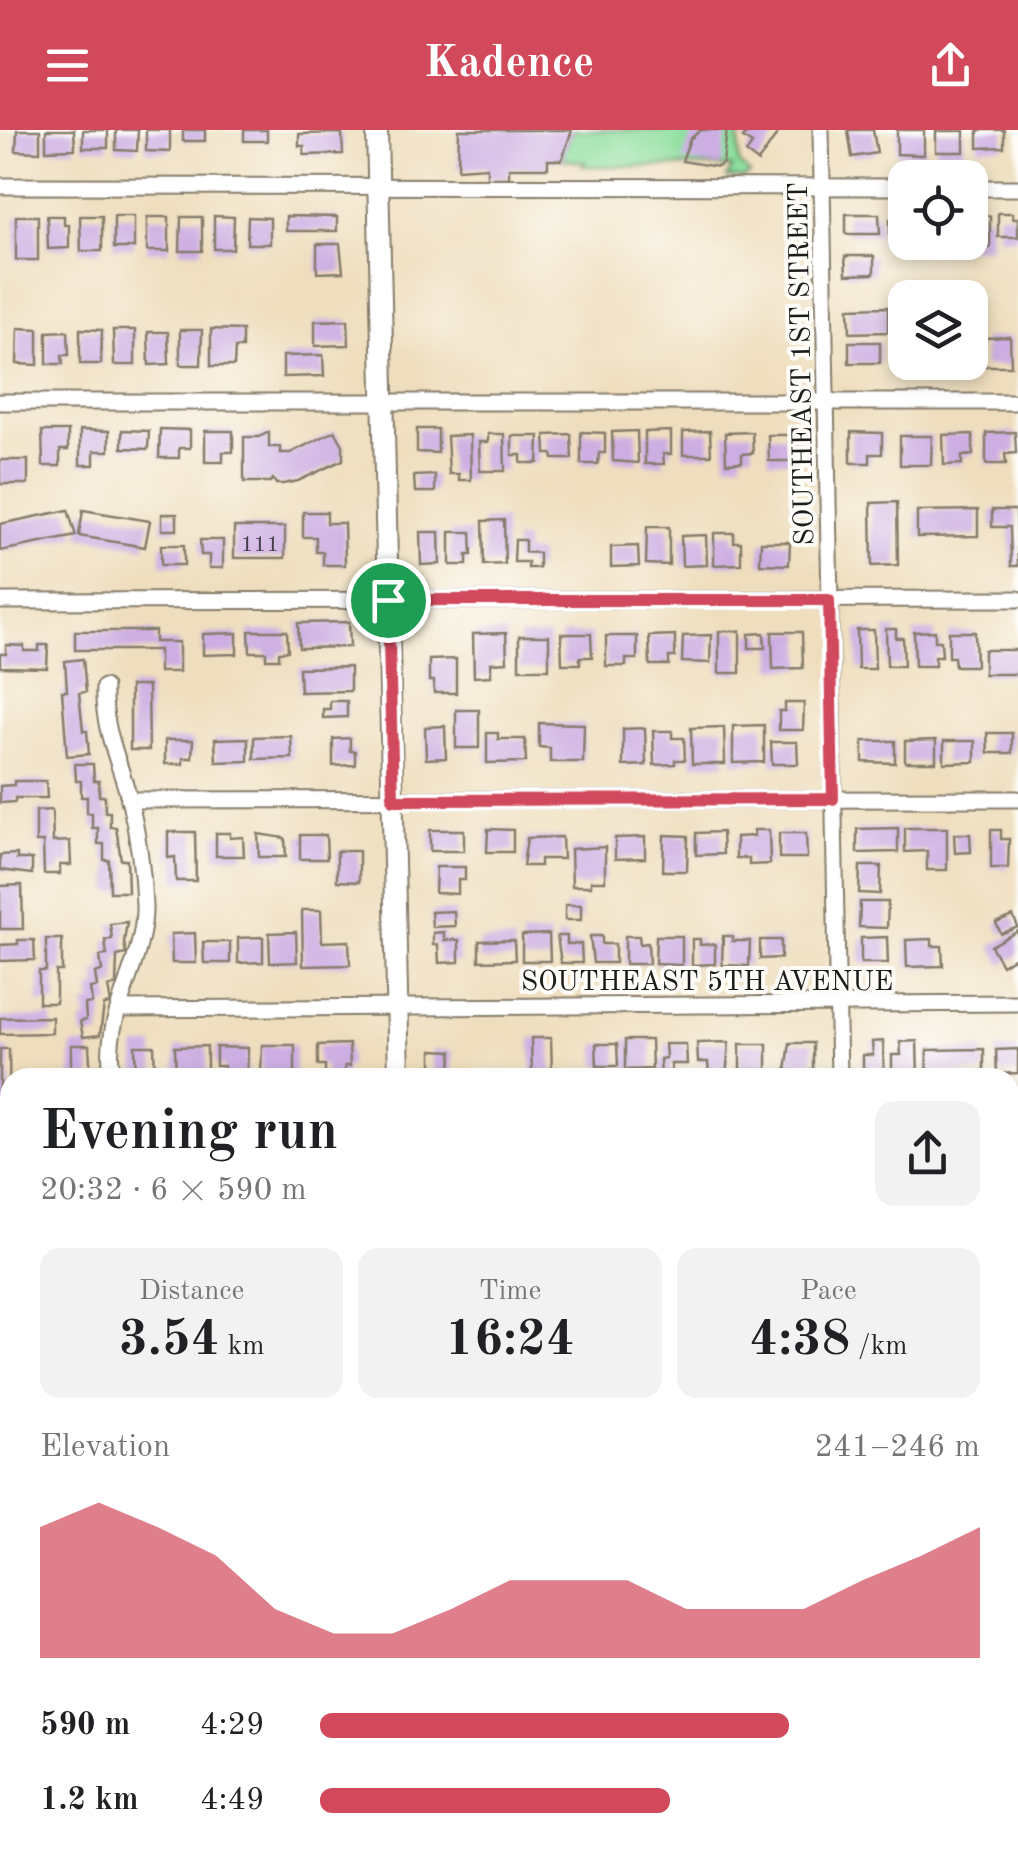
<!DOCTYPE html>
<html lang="en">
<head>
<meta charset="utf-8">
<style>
	:root { --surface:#fff; --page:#f2f2f2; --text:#202124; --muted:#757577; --accent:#d1495b }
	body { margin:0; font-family:"Old Standard TT",serif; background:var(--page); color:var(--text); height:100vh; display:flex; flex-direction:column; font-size:38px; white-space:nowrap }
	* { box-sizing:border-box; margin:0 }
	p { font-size:32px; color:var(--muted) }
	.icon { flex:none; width:55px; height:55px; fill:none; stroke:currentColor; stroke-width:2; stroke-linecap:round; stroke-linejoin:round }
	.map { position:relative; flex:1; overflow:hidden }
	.panel { position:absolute; left:0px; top:938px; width:1020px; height:792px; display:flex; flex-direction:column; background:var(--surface); border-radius:30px 30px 0 0; box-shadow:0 5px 15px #0003 }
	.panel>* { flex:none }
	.controls { position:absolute; left:888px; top:30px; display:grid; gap:20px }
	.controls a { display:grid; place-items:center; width:100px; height:100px; border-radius:20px; background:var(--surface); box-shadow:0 5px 15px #0003; font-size:50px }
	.pin { position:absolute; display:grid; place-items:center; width:85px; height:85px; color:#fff; margin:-42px; border:5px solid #fff; border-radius:50%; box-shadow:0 2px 10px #0007 }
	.round { display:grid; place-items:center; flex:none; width:105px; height:105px; border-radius:20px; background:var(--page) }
	.overview { display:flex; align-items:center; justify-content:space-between; height:170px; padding:0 40px }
	h1 { font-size:55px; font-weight:700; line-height:75px }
	.metrics { display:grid; grid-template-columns:repeat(3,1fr); gap:15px; height:170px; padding:10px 40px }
	.metrics div { display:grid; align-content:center; border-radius:20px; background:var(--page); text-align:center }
	.metrics b { font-size:50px; font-weight:700 }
	.metrics small { font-size:28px; font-weight:400 }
	.metrics p { font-size:28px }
	.chart { height:280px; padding:20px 40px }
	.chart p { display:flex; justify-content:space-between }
	.chart svg { width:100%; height:180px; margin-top:10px; fill:var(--accent); opacity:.7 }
	ul { padding:0 40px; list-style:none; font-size:32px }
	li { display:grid; grid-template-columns:160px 120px 1fr; align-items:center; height:75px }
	li i { height:25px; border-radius:12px; background:var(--accent) }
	header { display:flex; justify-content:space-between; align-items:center; height:130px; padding:0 40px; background:var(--accent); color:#fff; font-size:45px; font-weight:700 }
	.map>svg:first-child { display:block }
	.green { fill:#8edf9e; stroke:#557e5d; stroke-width:2.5 }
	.building { fill:#cdaee3 }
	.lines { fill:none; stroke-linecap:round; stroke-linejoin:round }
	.street-casing { stroke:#867d6c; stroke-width:19 }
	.secondary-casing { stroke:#867d6c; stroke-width:24 }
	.street { stroke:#fff; stroke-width:15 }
	.secondary { stroke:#fff; stroke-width:20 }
	.route-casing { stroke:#fff; stroke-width:20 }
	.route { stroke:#d1495b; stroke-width:12 }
	.labels { text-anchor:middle; stroke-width:8; stroke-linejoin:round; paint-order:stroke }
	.number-label { font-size:22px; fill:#48404e }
	.street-label { font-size:28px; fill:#1c1c1c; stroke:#fdfcf7 }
</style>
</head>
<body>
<header><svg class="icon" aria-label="menu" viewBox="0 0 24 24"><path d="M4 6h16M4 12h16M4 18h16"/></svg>Kadence<svg class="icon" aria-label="share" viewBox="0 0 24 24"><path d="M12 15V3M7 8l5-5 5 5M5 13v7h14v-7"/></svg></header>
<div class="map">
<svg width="1018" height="1729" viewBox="0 0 1018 1729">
	<rect width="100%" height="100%" fill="#fdfcf7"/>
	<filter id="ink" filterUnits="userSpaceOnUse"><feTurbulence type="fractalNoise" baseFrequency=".01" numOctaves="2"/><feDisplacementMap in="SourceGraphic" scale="20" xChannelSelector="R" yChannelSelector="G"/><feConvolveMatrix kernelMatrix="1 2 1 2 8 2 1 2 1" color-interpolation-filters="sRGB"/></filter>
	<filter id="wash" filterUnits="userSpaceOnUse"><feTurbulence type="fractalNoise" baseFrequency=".0048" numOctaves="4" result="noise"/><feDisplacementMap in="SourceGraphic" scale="40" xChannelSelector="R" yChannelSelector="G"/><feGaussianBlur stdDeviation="2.25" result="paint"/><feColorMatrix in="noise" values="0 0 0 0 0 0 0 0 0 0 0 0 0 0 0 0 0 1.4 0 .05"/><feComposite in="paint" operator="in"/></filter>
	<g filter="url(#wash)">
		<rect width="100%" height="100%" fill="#efdebd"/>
		<polygon class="green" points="572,0 734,0 735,6 736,0 739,0 739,34 750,44 744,48 727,48 732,37 583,36 585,32 562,29"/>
		<g id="blocks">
			<g class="building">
				<polygon points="17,0 40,0 40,22 16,21"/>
				<polygon points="46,0 74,0 75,19 46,20"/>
				<rect x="83" y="0" width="25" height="18"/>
				<polygon points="116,0 138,0 137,21 116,20"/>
				<polygon points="146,0 170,0 170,22 146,21"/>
				<rect x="183" y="0" width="22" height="11"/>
				<rect x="244" y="0" width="23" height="11"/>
				<polygon points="459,0 572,0 562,30 548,30 548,38 509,38 509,48 487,48 487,37 458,39"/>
				<polygon points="701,0 727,0 723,33 718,37 682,31 690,9"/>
				<polygon points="749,0 780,0 758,32 746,23 752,14 743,8"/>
				<polygon points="848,0 873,0 877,23 852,27"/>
				<polygon points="897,0 924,0 924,25 897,24"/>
				<polygon points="978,0 1004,0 1004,17 978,18"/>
				<rect x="936" y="1" width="28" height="21"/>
				<polygon points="342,3 343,24 304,25 304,16 299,16 299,4"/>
				<polygon points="998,83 1013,83 1013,88 1018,88 1018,107 998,107"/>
				<polygon points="846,84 879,84 880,104 846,104"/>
				<polygon points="970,85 990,86 990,118 962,117 962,112 970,112"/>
				<rect x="16" y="86" width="22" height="44"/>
				<polygon points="47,86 64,86 64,95 69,95 69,118 48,119"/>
				<polygon points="80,86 102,86 102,121 81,121"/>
				<rect x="114" y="86" width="20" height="32"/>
				<polygon points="214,86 234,87 233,119 214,119"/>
				<polygon points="286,86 337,87 337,101 286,101"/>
				<rect x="147" y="87" width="22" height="34"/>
				<polygon points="181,87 202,87 202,121 180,121"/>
				<polygon points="248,87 270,88 270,114 247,114"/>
				<rect x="890" y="89" width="15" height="21"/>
				<polygon points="317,114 340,114 343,142 317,143"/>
				<polygon points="845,126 874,126 874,144 846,145"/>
				<polygon points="888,177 888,202 850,203 849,178"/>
				<polygon points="348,190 349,215 315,216 315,191"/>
				<polygon points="18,198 38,199 38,235 17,234"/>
				<polygon points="80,199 102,200 101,234 80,234"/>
				<polygon points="211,199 242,200 242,218 235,218 234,236 211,236"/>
				<polygon points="113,200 135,200 135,235 114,235"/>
				<polygon points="180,200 202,200 201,235 180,235"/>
				<polygon points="68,201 69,225 62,225 63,234 47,234 47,202"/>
				<polygon points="148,202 168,202 169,234 149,235"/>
				<polygon points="1010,207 1011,236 984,236 984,208"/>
				<rect x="849" y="212" width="31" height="21"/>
				<polygon points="323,225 324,246 283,247 283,226"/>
				<polygon points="160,299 190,300 190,318 179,318 179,328 159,328"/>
				<polygon points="417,299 438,299 438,323 417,322"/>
				<polygon points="80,300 109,301 109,321 94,321 94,335 80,335"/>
				<polygon points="122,300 149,301 148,319 122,318"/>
				<polygon points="42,301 68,301 68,320 60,320 60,336 43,336"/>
				<polygon points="205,301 233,301 233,322 223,322 223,332 205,332"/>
				<polygon points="335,301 343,315 343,330 298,351 283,354 276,354 273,349 270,352 244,352 244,307 259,307 269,302 269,317 280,317 280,323 290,323"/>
				<polygon points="637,301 638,333 613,331 612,302"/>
				<polygon points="671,301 671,324 663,324 664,334 645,334 645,302"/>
				<polygon points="710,301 711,325 683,325 683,302"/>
				<polygon points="581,302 605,303 605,323 599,323 598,334 581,334"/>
				<polygon points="752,302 753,323 742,324 742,332 726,333 725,303"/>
				<polygon points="851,302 882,303 882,324 870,324 870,333 851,333"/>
				<polygon points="1015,302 1016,323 1005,324 1006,334 986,334 986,303"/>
				<polygon points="488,304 504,304 505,341 480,341 479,312 488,312"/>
				<polygon points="571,304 572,329 553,329 552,324 546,324 545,305"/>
				<polygon points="973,304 973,325 962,326 962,334 944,335 943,305"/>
				<polygon points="470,305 471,350 459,350 459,344 449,344 447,306"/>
				<polygon points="768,305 797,305 797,331 769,331"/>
				<polygon points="512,306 539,306 538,333 521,333 521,325 512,325"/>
				<polygon points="900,306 932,306 931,335 900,335"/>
				<rect x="0" y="330" width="28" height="24"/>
				<polygon points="435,345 435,362 415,362 414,346"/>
				<polygon points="897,372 898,435 872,436 871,373"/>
				<polygon points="68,380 76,406 0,421 0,394"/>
				<polygon points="83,380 150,391 145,417 79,406"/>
				<polygon points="978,380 978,406 917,407 917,381"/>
				<polygon points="992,380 1016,380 1018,436 1011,436 1010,397 992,397"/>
				<polygon points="303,382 327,382 327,393 344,393 345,435 323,435 323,422 316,422 316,407 303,407"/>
				<rect x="162" y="384" width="15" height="16"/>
				<polygon points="504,390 505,434 484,435 483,391"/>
				<rect x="234" y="397" width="51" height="31"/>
				<polygon points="647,397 669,397 669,435 646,434"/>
				<polygon points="420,402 439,402 440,434 421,435"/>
				<polygon points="450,402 471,402 472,425 467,425 467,435 450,435"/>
				<polygon points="714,403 734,403 734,412 741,412 741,434 714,435"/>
				<polygon points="706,405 707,435 682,436 681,406"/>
				<polygon points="200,410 223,410 223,438 209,438 209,425 201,425"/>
				<polygon points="515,410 525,410 525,422 539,423 539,438 528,438 528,432 514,432"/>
				<polygon points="761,412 790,412 789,435 760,434"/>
				<rect x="161" y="415" width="23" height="20"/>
				<polygon points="638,416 639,436 611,437 611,417"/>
				<polygon points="349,492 350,517 299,518 298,493"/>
				<polygon points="886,499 896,499 896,508 903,508 904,536 887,536"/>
				<polygon points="857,500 874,500 875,539 858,539"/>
				<polygon points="75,501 155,501 155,512 179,512 179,542 159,542 159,520 75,520"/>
				<polygon points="249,501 287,501 288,521 279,522 279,529 266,529 266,522 250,522"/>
				<rect x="719" y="501" width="21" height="42"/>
				<polygon points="935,501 935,511 941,511 942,526 935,526 935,536 915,536 914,502"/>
				<polygon points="772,502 802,502 803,538 773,539"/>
				<polygon points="949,502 975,502 976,536 955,536 954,527 949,527"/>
				<polygon points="237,503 237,524 203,525 203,504"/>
				<polygon points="506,503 507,532 491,533 491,546 474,547 473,504"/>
				<polygon points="764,503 765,518 749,518 749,504"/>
				<polygon points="561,504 591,504 592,527 580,527 580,534 562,534"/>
				<polygon points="675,505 675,527 669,527 669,535 650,535 649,506"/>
				<polygon points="711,505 710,533 682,532 683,506"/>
				<rect x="519" y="506" width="30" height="33"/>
				<polygon points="606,506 637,506 637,529 626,529 626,536 606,536"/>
				<polygon points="6,515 24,516 24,521 39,521 39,515 48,515 47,538 0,537 0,524 6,524"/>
				<rect x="984" y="520" width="34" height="24"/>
				<polygon points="83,529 86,562 79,563 83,601 87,601 89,624 67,626 62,561 67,561 65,531"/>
				<polygon points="456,529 456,563 434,563 434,551 429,551 429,530"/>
				<polygon points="350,537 350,561 300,562 299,538"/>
				<polygon points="130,556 148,556 149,620 130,620"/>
				<polygon points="330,571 347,571 347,587 323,588 323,579 330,579"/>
				<polygon points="785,573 804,573 803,600 779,600 779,581 785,581"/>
				<rect x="456" y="580" width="23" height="38"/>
				<polygon points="539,593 584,594 583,632 550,632 550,618 539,617"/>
				<polygon points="764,595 764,632 733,633 733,596"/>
				<polygon points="445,596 446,628 426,629 425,597"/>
				<polygon points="724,597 725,634 692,634 691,598"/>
				<polygon points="645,598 646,635 623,636 623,599"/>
				<polygon points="653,601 672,601 672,608 684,608 685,630 675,630 675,634 654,635"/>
				<polygon points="487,603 498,603 498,609 525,609 526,632 487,633"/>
				<polygon points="987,603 1012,603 1012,623 988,623"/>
				<polygon points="291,606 292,628 254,629 254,607"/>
				<polygon points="248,608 248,631 216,632 215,609"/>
				<polygon points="350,608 350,621 355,621 355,635 333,636 333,609"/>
				<polygon points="165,610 193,610 192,628 183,628 183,634 165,634"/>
				<polygon points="936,610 936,632 905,632 905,611"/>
				<polygon points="863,611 895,611 895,633 863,632"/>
				<polygon points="944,611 975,611 975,632 944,633"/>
				<polygon points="771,612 797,612 798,634 772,634"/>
				<polygon points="75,634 93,634 94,651 99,651 99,666 105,666 105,682 110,682 110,697 116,697 121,730 127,730 128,762 110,762 109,730 104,730 104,714 98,714 98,698 92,698 92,683 87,683 87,667 81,667 81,651 76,651"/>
				<polygon points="14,651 46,651 47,668 15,668 15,672 0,673 0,656 14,655"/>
				<polygon points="52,680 53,712 70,711 71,735 60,735 60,744 44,744 43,712 36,712 36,681"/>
				<polygon points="898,698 898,722 857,723 857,699"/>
				<polygon points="905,698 947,698 947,740 927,740 927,721 905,722"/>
				<polygon points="488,699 513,700 513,722 487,722"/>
				<rect x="430" y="700" width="34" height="21"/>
				<polygon points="754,700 769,700 770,734 749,735 749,728 736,728 736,707 754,706"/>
				<polygon points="991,700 1001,700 1001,709 1009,709 1008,738 991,738"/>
				<polygon points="168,702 195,702 196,751 176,751 175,727 168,728"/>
				<polygon points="722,702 723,724 696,725 696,703"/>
				<polygon points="216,703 230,703 230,708 243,707 244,726 216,726"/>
				<polygon points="779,703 806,703 807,728 779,728"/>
				<polygon points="258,704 285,708 286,727 259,727"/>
				<polygon points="954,704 970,704 971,722 955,723"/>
				<polygon points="300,705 326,705 327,729 300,729"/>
				<polygon points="664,705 688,706 687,741 663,741"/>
				<polygon points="562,707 563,729 540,729 540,736 523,736 527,708"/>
				<polygon points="645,707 645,728 615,729 615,708"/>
				<polygon points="605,717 605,751 591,751 591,756 572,756 571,719"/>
				<polygon points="337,721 359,721 359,752 337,751"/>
				<polygon points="17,724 17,729 32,729 32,744 0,740 0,725"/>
				<polygon points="860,736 881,736 880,764 859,763"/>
				<polygon points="436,737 465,737 465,750 458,750 458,764 435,763"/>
				<polygon points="22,755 23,799 0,799 0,756"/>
				<polygon points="860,772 888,772 887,798 859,797"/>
				<rect x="565" y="775" width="16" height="15"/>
				<polygon points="302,780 321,780 322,812 349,811 350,835 303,836"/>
				<polygon points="454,781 455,796 432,797 431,782"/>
				<polygon points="1013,786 1018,797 1001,804 996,793"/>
				<polygon points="127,792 124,812 126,824 117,826 116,855 108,857 111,874 104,875 100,905 83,907 80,891 86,890 85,874 92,873 90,858 97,857 95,843 102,841 100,826 107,825 105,810 112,809 110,794"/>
				<polygon points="1018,801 1018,825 1002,835 991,816"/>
				<polygon points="296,802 297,832 270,833 269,803"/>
				<polygon points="444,802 444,810 459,810 459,832 439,833 438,815 433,815 433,803"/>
				<polygon points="195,803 196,833 172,833 171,804"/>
				<polygon points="549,804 550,831 522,831 522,805"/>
				<polygon points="557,806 567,806 567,814 581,814 582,833 561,833"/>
				<polygon points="590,806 602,806 602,814 615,814 615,833 593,833"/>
				<polygon points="625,806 639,806 640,814 648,813 649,834 625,834"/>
				<polygon points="656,806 682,806 682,835 655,834"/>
				<polygon points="723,806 732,806 732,811 750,811 749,836 722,835"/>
				<polygon points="263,807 263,832 238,833 238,808"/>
				<polygon points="887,807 888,833 861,833 861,808"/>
				<polygon points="46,809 62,809 62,841 56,841 56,873 39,873 39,841 46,841"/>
				<polygon points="692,809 700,809 700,815 715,814 715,834 692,835"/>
				<polygon points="932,809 932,816 942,816 943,836 907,837 906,810"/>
				<polygon points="18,810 34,810 35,830 0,831 0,815 18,814"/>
				<polygon points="514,810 515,830 479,831 479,811"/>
				<polygon points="760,810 781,810 781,828 760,829"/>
				<polygon points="203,812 230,812 230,833 204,833"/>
				<polygon points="52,887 52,903 0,904 0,888"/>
				<polygon points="531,908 551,908 552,945 532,945"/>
				<polygon points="625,910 651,910 652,939 625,940"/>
				<polygon points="883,911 884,948 863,948 863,925 873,925 872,912"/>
				<polygon points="917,911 918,948 892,948 892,925 901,925 900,912"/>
				<polygon points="729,912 726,948 709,948 708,932 698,932 697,913"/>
				<polygon points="790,913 813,913 813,948 793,948 793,941 786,941"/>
				<polygon points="349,914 350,936 345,936 345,947 325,947 325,935 318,935 318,915"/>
				<polygon points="596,914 617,914 618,936 597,936"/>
				<polygon points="665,914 686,914 687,934 671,934 672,948 661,948 660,929 666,928"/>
				<rect x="740" y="914" width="27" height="26"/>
				<polygon points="71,915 89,915 91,948 71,948"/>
				<polygon points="262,915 295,915 295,946 261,946"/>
				<polygon points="135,916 154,916 155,948 136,948"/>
				<polygon points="207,916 207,947 176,948 175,917"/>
				<polygon points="216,917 248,918 247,948 224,948 224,936 216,936"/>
				<polygon points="0,919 9,919 10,999 0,999"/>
				<polygon points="984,919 984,942 927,943 927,920"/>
				<polygon points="1018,919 1018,943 997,944 996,920"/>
				<polygon points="432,920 452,921 451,948 432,948"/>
				<polygon points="0,1015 10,1017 10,1036 0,1033"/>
				<polygon points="6,1081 10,1081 10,1099 0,1101 0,1084"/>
				<polygon points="0,1179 10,1179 10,1201 0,1200"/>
				<rect x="1010" y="1213" width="8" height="25"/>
				<polygon points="0,1279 10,1280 10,1307 0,1307"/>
				<polygon points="0,1373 10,1373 8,1403 0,1403"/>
				<rect x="1010" y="1436" width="6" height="45"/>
				<rect x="0" y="1483" width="10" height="21"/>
				<polygon points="10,1583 10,1618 8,1619 0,1612 0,1593"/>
				<rect x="0" y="1663" width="10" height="30"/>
			</g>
		</g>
	</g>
	<g filter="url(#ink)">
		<use href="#blocks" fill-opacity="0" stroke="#867d6c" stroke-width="2.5"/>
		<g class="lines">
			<g class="street-casing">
				<g id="street">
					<polyline points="821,0 839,948"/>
					<polyline points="0,56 905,57"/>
					<polyline points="970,58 1018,58"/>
					<polyline points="0,272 1018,272"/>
					<polyline points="0,471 1018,469"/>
					<path d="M104,557C102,597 119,630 129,668C137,701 143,741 144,775C146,834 99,888 113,948"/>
					<polyline points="129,670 1018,669"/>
					<polyline points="120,879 1018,873"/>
					<polyline points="1010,1141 1018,1141"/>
					<polyline points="0,1145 10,1145"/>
					<polyline points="0,1340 10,1340"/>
					<polyline points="1010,1342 1018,1342"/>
					<polyline points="0,1533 10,1533"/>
					<polyline points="1010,1535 1018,1535"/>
					<polyline points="0,1728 1004,1726"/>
				</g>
			</g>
			<g class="secondary-casing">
				<g id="secondary">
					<polyline points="377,0 399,948"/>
					<polyline points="413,1720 413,1729"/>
				</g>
			</g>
			<use href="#street" class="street"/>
			<use href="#secondary" class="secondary"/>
		</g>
	</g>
	<g class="lines" filter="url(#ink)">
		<g class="route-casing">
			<polygon id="route" points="388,470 829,470 833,669 393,670"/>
		</g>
		<use href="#route" class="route"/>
	</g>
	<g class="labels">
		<g class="number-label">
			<text x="260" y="421">111</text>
		</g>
		<g class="street-label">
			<text transform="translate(800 234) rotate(-91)" y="10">SOUTHEAST 1ST STREET</text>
			<text x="707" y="860">SOUTHEAST 5TH AVENUE</text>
		</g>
	</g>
</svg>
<div class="controls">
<a><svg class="icon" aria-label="locate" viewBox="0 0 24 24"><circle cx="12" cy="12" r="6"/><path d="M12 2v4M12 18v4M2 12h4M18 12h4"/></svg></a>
<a><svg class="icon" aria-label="layers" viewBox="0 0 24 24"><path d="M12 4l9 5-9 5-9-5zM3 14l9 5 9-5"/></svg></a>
</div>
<div class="pin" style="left:388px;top:470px;background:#1e9e55"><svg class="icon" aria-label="arrive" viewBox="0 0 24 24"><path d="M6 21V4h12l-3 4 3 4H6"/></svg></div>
<section class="panel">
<div class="overview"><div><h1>Evening run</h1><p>20:32 · 6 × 590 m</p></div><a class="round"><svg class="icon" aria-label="share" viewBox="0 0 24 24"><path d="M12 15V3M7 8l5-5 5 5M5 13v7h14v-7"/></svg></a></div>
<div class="metrics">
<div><p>Distance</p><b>3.54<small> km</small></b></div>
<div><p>Time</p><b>16:24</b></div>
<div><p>Pace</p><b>4:38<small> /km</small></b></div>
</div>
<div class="chart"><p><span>Elevation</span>241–246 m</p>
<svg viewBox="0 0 160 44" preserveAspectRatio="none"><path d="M0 44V12L10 6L20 12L30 19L40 32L50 38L60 38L70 32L80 25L90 25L100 25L110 32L120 32L130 32L140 25L150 19L160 12V44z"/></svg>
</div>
<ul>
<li><b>590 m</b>4:29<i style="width:71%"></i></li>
<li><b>1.2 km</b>4:49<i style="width:53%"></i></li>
</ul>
</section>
</div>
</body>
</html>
